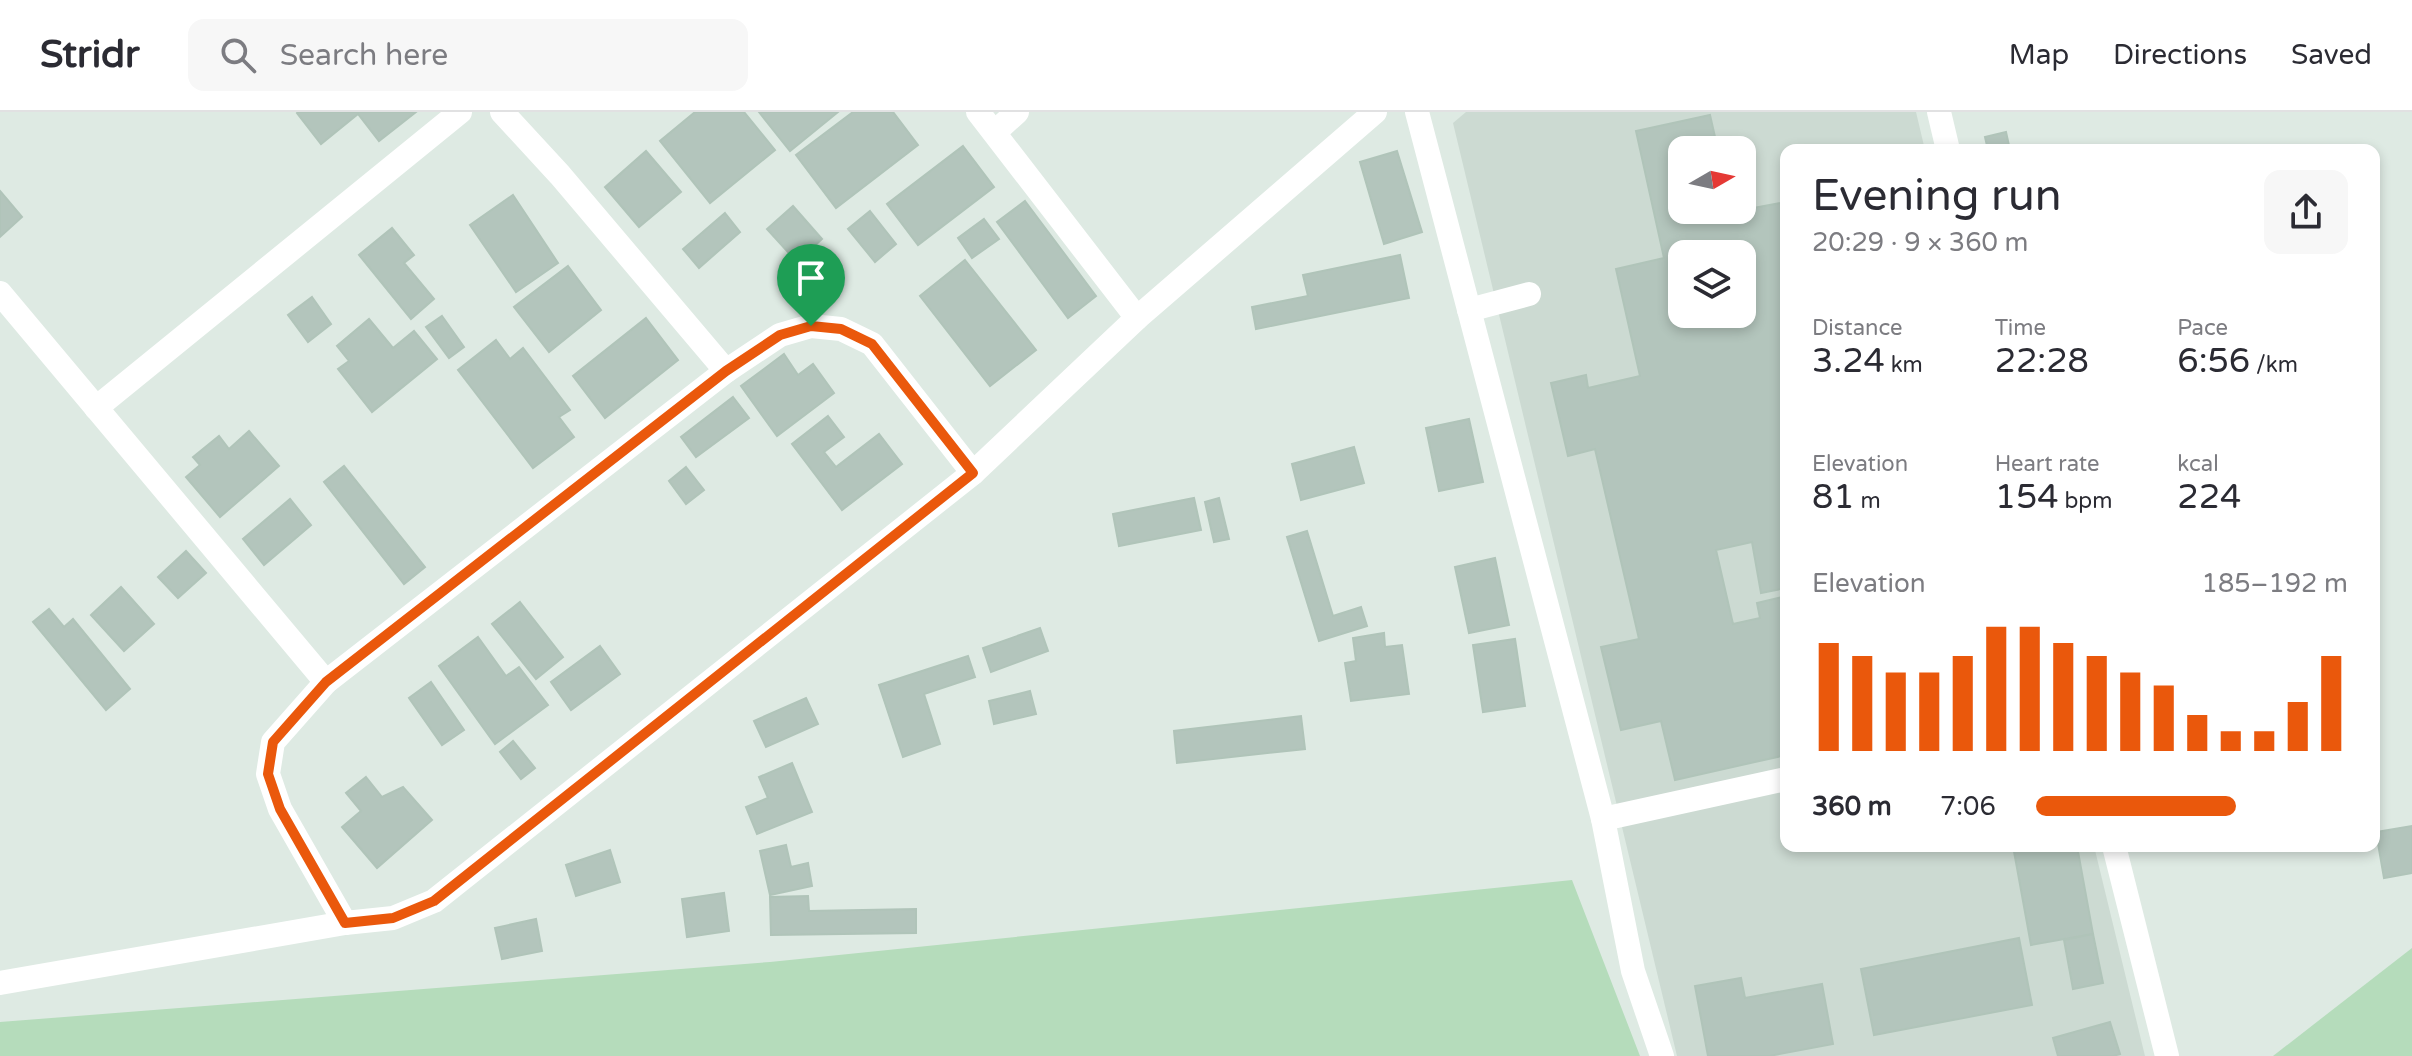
<!DOCTYPE html>
<html lang="en">
<head>
<meta charset="utf-8">
<style>
	:root { --surface:#fff; --page:#f7f7f7; --text:#2b2b33; --muted:#7c7c81; --line:#e1e1e2; --accent:#ea580c }
	body { margin:0; font-family:"Varela Round",sans-serif; background:var(--page); color:var(--text); height:100vh; display:flex; flex-direction:column; font-size:30px; white-space:nowrap }
	* { box-sizing:border-box; margin:0 }
	p { font-size:26px; color:var(--muted) }
	.icon { flex:none; width:44px; height:44px; fill:none; stroke:currentColor; stroke-width:2; stroke-linecap:round; stroke-linejoin:round }
	.map { position:relative; flex:1; overflow:hidden }
	.sheet { position:absolute; left:1780px; top:32px; width:600px; height:708px; display:flex; flex-direction:column; background:var(--surface); border-radius:16px; box-shadow:0 4px 12px #0003 }
	.sheet>* { flex:none }
	.needle { width:52px; rotate:81deg }
	.buttons { position:absolute; left:1668px; top:24px; display:grid; gap:16px }
	.buttons a { display:grid; place-items:center; width:88px; height:88px; border-radius:16px; background:var(--surface); box-shadow:0 4px 12px #0003; font-size:40px }
	.pin { position:absolute; display:grid; place-items:center; width:68px; height:68px; color:#fff; margin:-82px -34px; border-radius:50% 50% 50% 0; rotate:-45deg; box-shadow:0 0 8px #0007 }
	.pin .icon { rotate:45deg }
	.round { display:grid; place-items:center; flex:none; width:84px; height:84px; border-radius:16px; background:var(--page) }
	.headline { display:flex; align-items:center; justify-content:space-between; height:136px; padding:0 32px }
	h1 { font-size:44px; font-weight:600; line-height:60px }
	.metrics { display:grid; grid-template-columns:repeat(3,1fr); gap:12px; height:136px; padding:8px 32px }
	.metrics div { display:grid; align-content:center }
	.metrics b { font-size:34px; font-weight:600 }
	.metrics small { font-size:22px; font-weight:400 }
	.metrics p { font-size:22px }
	.chart { height:224px; padding:16px 32px }
	.chart p { display:flex; justify-content:space-between }
	.chart svg { width:100%; height:144px; margin-top:8px; stroke:var(--accent); stroke-width:6 }
	ul { padding:0 32px; list-style:none; font-size:26px }
	li { display:grid; grid-template-columns:128px 96px 1fr; align-items:center; height:60px }
	li i { height:20px; border-radius:10px; background:var(--accent) }
	header { display:flex; align-items:center; gap:48px; box-sizing:border-box; height:112px; padding:0 40px; background:var(--surface); border-bottom:2px solid var(--line) }
	header strong { font-size:38px }
	nav { display:flex; gap:44px; margin-inline-start:auto; font-size:28px }
	.search { width:560px; height:72px; background:var(--page); display:flex; align-items:center; gap:20px; box-sizing:border-box; padding:0 28px; border-radius:16px; color:var(--muted); font-size:30px }
	.map>svg:first-child { display:block }
	.built { fill:#ccdad2; fill-rule:evenodd }
	.green { fill:#b5dcbb }
	.building { fill:#b3c5bc; stroke:#b0c4b9; stroke-width:2; fill-rule:evenodd }
	.lines { fill:none; stroke-linecap:round; stroke-linejoin:round }
	.minor { stroke:#fff; stroke-width:24 }
	.route-casing { stroke:#fff; stroke-width:16 }
	.route { stroke:#ea580c; stroke-width:10 }
</style>
</head>
<body>
<header>
<strong>Stridr</strong>
<div class="search"><svg class="icon" aria-label="search" viewBox="0 0 24 24"><circle cx="10" cy="10" r="6"/><path d="M15 15l6 6"/></svg>Search here</div>
<nav><a>Map</a><a>Directions</a><a>Saved</a></nav>
</header>
<div class="map">
<svg width="2412" height="944" viewBox="0 0 2412 944">
	<rect width="100%" height="100%" fill="#deeae3"/>
	<path class="built" d="M1466,0H1916L1925,38H1786V734H2094L2145,944H1677L1453,11ZM1682,38H1742V98H1682ZM1682,142H1742V202H1682Z"/>
	<g class="green">
		<polygon points="1572,768 1640,944 0,944 0,910 770,850"/>
		<polygon points="2412,836 2412,944 2273,944"/>
	</g>
	<g class="building">
		<polygon points="298,0 416,0 379,29 358,2 321,32 297,1"/>
		<polygon points="695,0 744,0 775,38 710,91 660,29"/>
		<polygon points="759,0 838,0 790,39"/>
		<polygon points="853,0 893,0 918,33 836,96 796,43"/>
		<path d="M1710,3L1718,38H1682V98H1731L1732,100L1786,90V476L1761,481L1752,430L1716,438L1733,512L1760,506L1757,491L1786,484V643L1675,668L1661,609L1621,618L1601,535L1639,527L1595,337L1568,344L1551,271L1586,263L1588,276L1640,264L1616,157L1664,146L1636,19ZM1682,142H1742V202H1682Z"/>
		<polygon points="2006,20 2010,38 1988,38 1985,25"/>
		<polygon points="963,34 994,75 918,133 887,92"/>
		<polygon points="646,39 681,80 639,115 605,75"/>
		<polygon points="1397,39 1422,120 1384,132 1360,50"/>
		<polygon points="0,79 22,105 0,125"/>
		<polygon points="513,83 558,151 516,180 470,113"/>
		<polygon points="1025,89 1096,184 1068,206 997,110"/>
		<polygon points="793,94 822,127 797,150 767,117"/>
		<polygon points="870,99 896,132 875,150 848,117"/>
		<polygon points="725,101 740,120 699,156 683,137"/>
		<polygon points="984,107 999,127 972,146 958,126"/>
		<polygon points="392,116 414,143 404,151 434,187 411,207 359,143"/>
		<polygon points="1400,143 1409,186 1256,217 1252,195 1308,184 1303,163"/>
		<polygon points="965,148 1036,238 990,274 920,184"/>
		<polygon points="568,154 601,198 549,240 514,195"/>
		<polygon points="312,185 331,212 308,230 288,203"/>
		<polygon points="442,204 464,235 449,246 426,215"/>
		<polygon points="646,206 678,248 605,306 573,264"/>
		<polygon points="369,207 393,236 414,219 437,247 372,300 338,257 349,249 337,234"/>
		<polygon points="496,228 510,247 523,236 570,298 559,305 574,325 533,356 458,258"/>
		<polygon points="784,242 798,263 813,252 834,281 777,324 741,274"/>
		<polygon points="733,285 749,306 696,345 681,325"/>
		<polygon points="828,304 844,325 824,340 836,355 879,322 902,352 842,398 792,332"/>
		<polygon points="1469,307 1483,370 1439,379 1426,316"/>
		<polygon points="249,319 279,354 220,405 186,365 200,353 193,345 219,324 229,337"/>
		<polygon points="1354,335 1364,371 1301,388 1292,352"/>
		<polygon points="344,354 425,455 404,472 324,370"/>
		<polygon points="686,355 704,378 686,392 669,369"/>
		<polygon points="1194,386 1201,418 1119,434 1113,402"/>
		<polygon points="1219,386 1229,427 1214,430 1205,390"/>
		<polygon points="290,387 311,413 264,453 243,427"/>
		<polygon points="1307,419 1333,504 1361,495 1367,514 1319,529 1287,425"/>
		<polygon points="186,439 206,461 178,486 158,465"/>
		<polygon points="1495,446 1509,513 1469,521 1455,455"/>
		<polygon points="121,475 154,512 124,539 91,503"/>
		<polygon points="520,490 563,545 536,567 492,512"/>
		<polygon points="49,497 64,515 73,507 130,577 106,598 33,510"/>
		<polygon points="1040,516 1048,539 991,560 983,536"/>
		<polygon points="1384,521 1385,535 1402,533 1409,582 1351,589 1345,551 1356,549 1353,526"/>
		<polygon points="478,525 506,564 519,555 548,593 495,632 439,554"/>
		<polygon points="1515,527 1525,594 1483,600 1473,533"/>
		<polygon points="600,534 620,562 571,598 551,570"/>
		<polygon points="968,544 975,565 924,582 940,632 903,645 879,573"/>
		<polygon points="431,570 464,618 442,633 409,586"/>
		<polygon points="1030,579 1036,602 994,612 989,589"/>
		<polygon points="806,586 818,612 766,635 754,609"/>
		<polygon points="1301,604 1305,637 1177,651 1174,619"/>
		<polygon points="513,629 535,656 521,667 500,640"/>
		<polygon points="792,651 812,700 757,722 746,695 768,686 759,665"/>
		<polygon points="366,665 382,685 403,675 432,708 377,756 342,715 361,699 346,681"/>
		<polygon points="2412,714 2412,761 2384,766 2376,720"/>
		<polygon points="786,733 791,755 808,751 812,774 770,783 760,739"/>
		<polygon points="2013,734 2077,734 2093,822 2031,833"/>
		<polygon points="610,738 620,770 576,784 566,753"/>
		<polygon points="724,781 729,819 687,825 682,787"/>
		<polygon points="808,784 809,799 916,797 916,821 771,823 770,785"/>
		<polygon points="536,807 542,839 502,847 495,816"/>
		<polygon points="2093,822 2103,871 2073,877 2064,828"/>
		<polygon points="2019,826 2032,893 1874,923 1861,857"/>
		<polygon points="1741,866 1745,886 1822,872 1833,932 1769,944 1708,944 1695,874"/>
		<polygon points="2110,910 2120,942 2113,944 2058,944 2053,926"/>
	</g>
	<g class="lines">
		<g class="minor">
			<polyline points="502,0 560,63 726,259"/>
			<polyline points="978,0 1137,206"/>
			<polyline points="1417,0 1603,707 1633,859 1662,944"/>
			<polyline points="1939,0 1948,38"/>
			<polyline points="995,20 1017,0"/>
			<polyline points="0,181 326,570"/>
			<polyline points="1469,198 1529,182"/>
			<polyline points="96,296 460,0"/>
			<polyline points="1603,707 1786,667"/>
			<polyline points="2114,734 2167,944"/>
			<polyline points="345,811 280,697 268,662 273,630 326,570 726,259 780,223 811,214 841,217 872,232 973,361"/>
			<polyline points="0,871 345,811 393,806 434,789 973,361 1137,206 1375,0"/>
		</g>
	</g>
	<g class="lines">
		<g class="route-casing">
			<polygon id="route" points="811,214 841,217 872,232 973,361 434,789 393,806 345,811 280,697 268,662 273,630 326,570 726,259 780,223"/>
		</g>
		<use href="#route" class="route"/>
	</g>
</svg>
<div class="buttons">
<a><svg class="needle" viewBox="-14 -14 28 28"><path d="M0-13l5 13h-10z" fill="#e53935"/><path d="M0 13l5-13h-10z" fill="#7c7c81"/></svg></a>
<a><svg class="icon" aria-label="layers" viewBox="0 0 24 24"><path d="M12 4l9 5-9 5-9-5zM3 14l9 5 9-5"/></svg></a>
</div>
<div class="pin" style="left:811px;top:214px;background:#1e9e55"><svg class="icon" aria-label="arrive" viewBox="0 0 24 24"><path d="M6 21V4h12l-3 4 3 4H6"/></svg></div>
<section class="sheet">
<div class="headline"><div><h1>Evening run</h1><p>20:29 · 9 × 360 m</p></div><a class="round"><svg class="icon" aria-label="share" viewBox="0 0 24 24"><path d="M12 15V3M7 8l5-5 5 5M5 13v7h14v-7"/></svg></a></div>
<div class="metrics">
<div><p>Distance</p><b>3.24<small> km</small></b></div>
<div><p>Time</p><b>22:28</b></div>
<div><p>Pace</p><b>6:56<small> /km</small></b></div>
</div>
<div class="metrics">
<div><p>Elevation</p><b>81<small> m</small></b></div>
<div><p>Heart rate</p><b>154<small> bpm</small></b></div>
<div><p>kcal</p><b>224</b></div>
</div>
<div class="chart"><p><span>Elevation</span>185–192 m</p>
<svg viewBox="0 0 160 44" preserveAspectRatio="none"><path d="M5 44V11M15 44V15M25 44V20M35 44V20M45 44V15M55 44V6M65 44V6M75 44V11M85 44V15M95 44V20M105 44V24M115 44V33M125 44V38M135 44V38M145 44V29M155 44V15"/></svg>
</div>
<ul>
<li><b>360 m</b>7:06<i style="width:64%"></i></li>
</ul>
</section>
</div>
</body>
</html>
